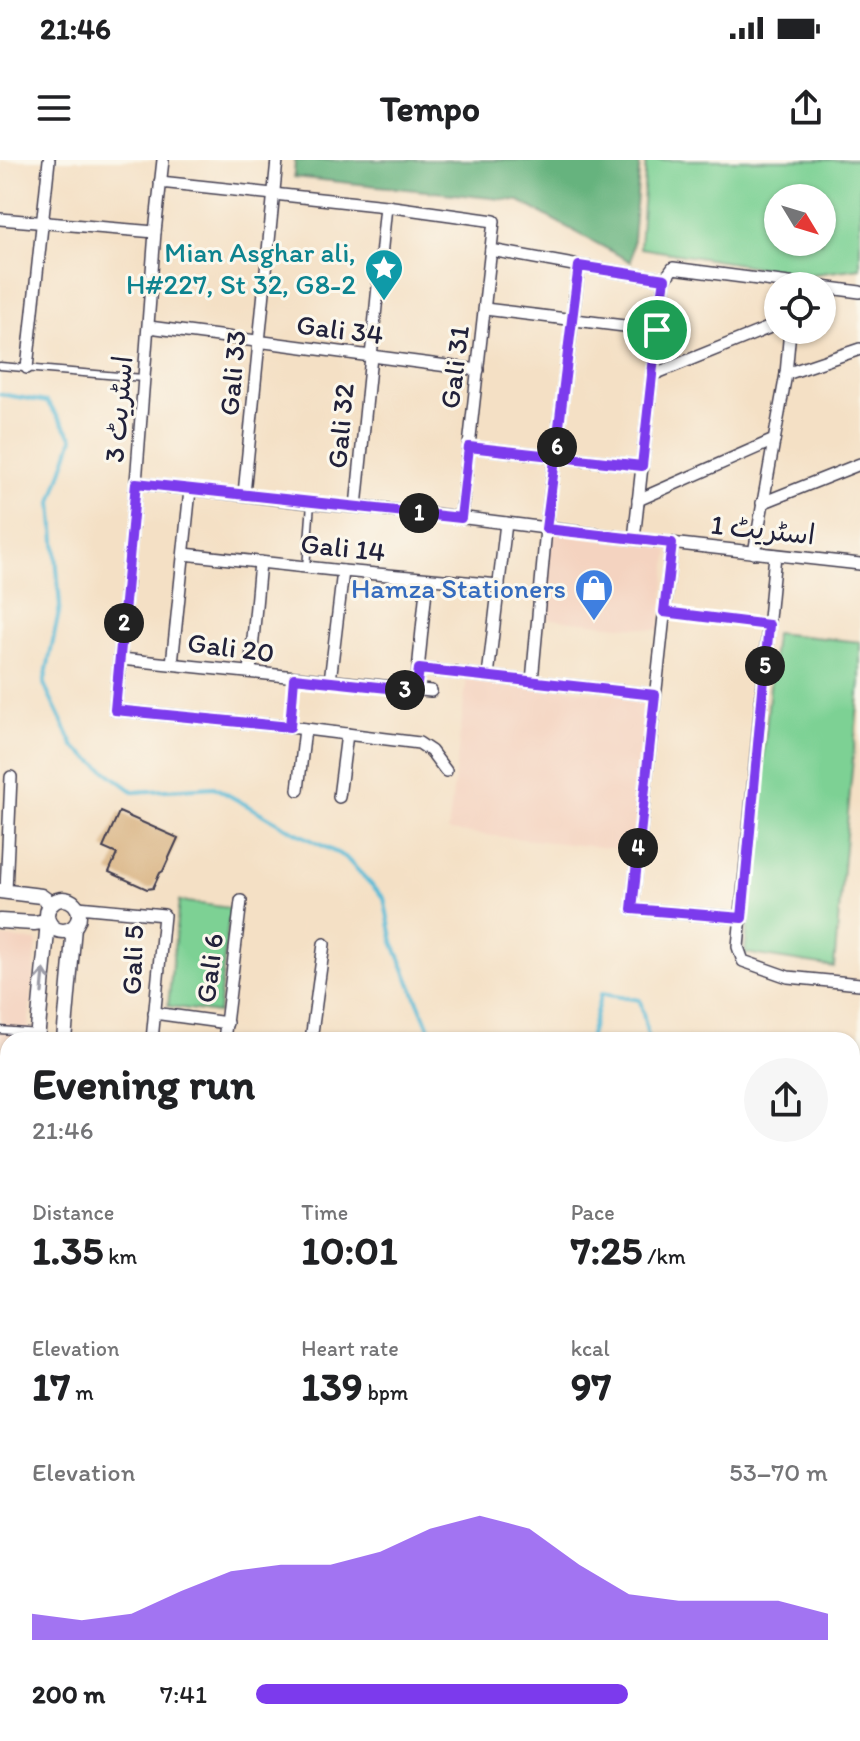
<!DOCTYPE html>
<html lang="en">
<head>
<meta charset="utf-8">
<style>
	:root { --surface:#fff; --page:#f6f6f6; --text:#202124; --muted:#757577; --accent:#7c3aed }
	body { margin:0; font-family:Itim,"Playpen Sans Arabic",sans-serif; background:var(--page); color:var(--text); height:100vh; display:flex; flex-direction:column; font-size:30px; white-space:nowrap }
	* { box-sizing:border-box; margin:0 }
	p { font-size:26px; color:var(--muted) }
	.icon { flex:none; width:44px; height:44px; fill:none; stroke:currentColor; stroke-width:2; stroke-linecap:round; stroke-linejoin:round }
	.map { position:relative; flex:1; overflow:hidden }
	.drawer { position:absolute; left:0px; top:872px; width:860px; height:710px; display:flex; flex-direction:column; background:var(--surface); border-radius:24px 24px 0 0; box-shadow:0 2px 6px #0004 }
	.drawer>* { flex:none }
	.needle { width:52px; rotate:128deg }
	.tools { position:absolute; left:764px; top:24px; display:grid; gap:16px }
	.tools a { display:grid; place-items:center; width:72px; height:72px; border-radius:50%; background:var(--surface); box-shadow:0 2px 6px #0004; font-size:40px }
	.pin { position:absolute; display:grid; place-items:center; width:68px; height:68px; color:#fff; margin:-34px; border:4px solid #fff; border-radius:50%; box-shadow:0 2px 8px #0007 }
	.km { position:absolute; width:40px; height:40px; margin:-20px; border-radius:50%; background:#222; color:#fff; font-size:22px; line-height:40px; text-align:center }
	.round { display:grid; place-items:center; flex:none; width:84px; height:84px; border-radius:42px; background:var(--page) }
	.overview { display:flex; align-items:center; justify-content:space-between; height:136px; padding:0 32px }
	h1 { font-size:44px; font-weight:800; line-height:60px }
	.figures { display:grid; grid-template-columns:repeat(3,1fr); gap:12px; height:136px; padding:8px 32px }
	.figures div { display:grid; align-content:center }
	.figures b { font-size:40px; font-weight:800 }
	.figures small { font-size:22px; font-weight:400 }
	.figures p { font-size:22px }
	.chart { height:224px; padding:16px 32px }
	.chart p { display:flex; justify-content:space-between }
	.chart svg { width:100%; height:144px; margin-top:8px; fill:var(--accent); opacity:.7 }
	ul { padding:0 32px; list-style:none; font-size:26px }
	li { display:grid; grid-template-columns:128px 96px 1fr; align-items:center; height:60px }
	li i { height:20px; border-radius:10px; background:var(--accent) }
	.status { display:flex; justify-content:space-between; align-items:center; height:56px; padding:0 40px; background:var(--surface); direction:ltr }
	.status svg { height:22px; fill:currentColor }
	header { display:flex; justify-content:space-between; align-items:center; height:104px; padding:0 32px; background:var(--surface); font-size:36px; font-weight:800 }
	.map>svg:first-child { display:block }
	.built { fill:#f4d3c0 }
	.green { fill:#7dd194; stroke:#507a68; stroke-width:2; fill-rule:evenodd }
	.forest { fill:#66b37e; stroke:#446a5c; stroke-width:2 }
	.lines { fill:none; stroke-linecap:round; stroke-linejoin:round }
	.stream { stroke:#57b9d5; stroke-width:4 }
	.building { fill:#dcb98c }
	.service-casing { stroke:#423e50; stroke-width:9 }
	.minor-casing { stroke:#423e50; stroke-width:14 }
	.tertiary-casing { stroke:#423e50; stroke-width:17 }
	.service { stroke:#fff; stroke-width:6 }
	.minor { stroke:#fff; stroke-width:11 }
	.tertiary { stroke:#fff; stroke-width:14 }
	.oneway { stroke:#9c9ca7 }
	.route-casing { stroke:#fff; stroke-width:16 }
	.route { stroke:#7c3aed; stroke-width:10 }
	.labels { text-anchor:middle; stroke-width:6; stroke-linejoin:round; paint-order:stroke }
	.culture-label { font-size:28px; fill:#0d838f; stroke:#fbf7ec; text-anchor:end }
	.street-label { font-size:28px; fill:#22223b; stroke:#fbf7ec }
	.shop-label { font-size:28px; fill:#366cbe; stroke:#fbf7ec; text-anchor:end }
</style>
</head>
<body>
<div class="status"><b>21:46</b><svg viewBox="0 0 49 12"><path d="M0 12V9h3v3zM5 12V6h3v6zM10 12V3h3v9zM15 12V0h3v12zM26 1h20v11H26zM47 4h2v5h-2z"/></svg></div>
<header><svg class="icon" aria-label="menu" viewBox="0 0 24 24"><path d="M4 6h16M4 12h16M4 18h16"/></svg>Tempo<svg class="icon" aria-label="share" viewBox="0 0 24 24"><path d="M12 15V3M7 8l5-5 5 5M5 13v7h14v-7"/></svg></header>
<div class="map">
<svg width="860" height="1581" viewBox="0 0 860 1581">
	<rect width="100%" height="100%" fill="#fbf7ec"/>
	<filter id="ink" filterUnits="userSpaceOnUse"><feTurbulence type="fractalNoise" baseFrequency=".0125" numOctaves="2"/><feDisplacementMap in="SourceGraphic" scale="16" xChannelSelector="R" yChannelSelector="G"/><feConvolveMatrix kernelMatrix="1 2 1 2 8 2 1 2 1" color-interpolation-filters="sRGB"/></filter>
	<filter id="wash" filterUnits="userSpaceOnUse"><feTurbulence type="fractalNoise" baseFrequency=".006" numOctaves="4" result="noise"/><feDisplacementMap in="SourceGraphic" scale="32" xChannelSelector="R" yChannelSelector="G"/><feGaussianBlur stdDeviation="1.8" result="paint"/><feColorMatrix in="noise" values="0 0 0 0 0 0 0 0 0 0 0 0 0 0 0 0 0 1.4 0 .05"/><feComposite in="paint" operator="in"/></filter>
	<g filter="url(#wash)">
		<rect width="100%" height="100%" fill="#f4e0c5"/>
		<g class="built">
			<polygon points="549,371 669,387 660,470 541,458"/>
			<polygon points="467,517 651,538 636,691 448,671"/>
			<polygon points="0,777 37,781 27,880 8,880 8,1061 0,1139"/>
			<polygon points="852,1348 860,1349 860,1433 852,1500"/>
			<polygon points="0,1371 8,1372 8,1574 843,1574 842,1581 0,1581"/>
		</g>
		<g class="green">
			<path d="M646,0H860V108L807,115L640,88ZM822,38V82H778V38Z"/>
			<polygon points="775,473 860,482 860,522 834,807 745,793"/>
			<polygon points="179,741 230,748 218,853 168,846"/>
			<polygon points="0,1535 8,1536 8,1574 83,1574 83,1581 0,1581"/>
		</g>
		<polygon class="forest" points="295,0 640,0 631,102 519,41 294,17"/>
		<g class="lines">
			<g class="stream">
				<polyline points="0,234 47,242 73,278 52,342 60,447 44,524 74,587 134,632 214,627 293,671 345,697 384,738 393,782 434,880"/>
				<polyline points="589,880 601,834 640,840 649,880"/>
				<polyline points="852,1085 860,1089"/>
			</g>
		</g>
		<g id="blocks">
			<polygon class="building" points="119,652 178,678 163,711 160,713 153,728 147,729 109,712 117,694 103,688"/>
		</g>
	</g>
	<g filter="url(#ink)">
		<use href="#blocks" fill-opacity="0" stroke="#423e50" stroke-width="2"/>
		<g class="lines">
			<g class="service-casing">
				<g id="service">
					<polyline points="0,206 143,218"/>
					<polyline points="306,408 311,343"/>
					<polyline points="665,452 769,465"/>
					<polyline points="290,567 294,518"/>
					<polyline points="0,870 38,873"/>
					<polyline points="0,1017 8,1017"/>
					<polyline points="0,1083 8,1084"/>
					<polyline points="0,1146 8,1147"/>
					<polyline points="163,1581 164,1574"/>
					<polyline points="548,1581 549,1574"/>
				</g>
			</g>
			<g class="minor-casing">
				<g id="minor">
					<polyline points="163,0 155,72 136,323 115,550 290,567 419,583 431,591 446,611"/>
					<polyline points="160,22 386,46 494,61 461,358"/>
					<polyline points="0,59 155,72"/>
					<polyline points="491,90 579,106 665,119"/>
					<polyline points="822,127 860,132"/>
					<polyline points="485,149 657,170"/>
					<polyline points="149,167 478,210"/>
					<polyline points="27,208 49,0"/>
					<polyline points="786,214 790,170"/>
					<polyline points="652,215 778,164"/>
					<polyline points="469,287 642,306"/>
					<polyline points="136,323 311,343 434,354 634,379 860,404"/>
					<polyline points="244,334 277,0"/>
					<polyline points="638,340 774,280"/>
					<polyline points="762,343 860,304"/>
					<polyline points="356,347 386,46"/>
					<polyline points="634,379 657,170 665,119 673,108 812,126"/>
					<polyline points="672,383 632,749 742,758"/>
					<polyline points="754,393 786,214 860,189"/>
					<polyline points="184,394 343,411 499,425"/>
					<polyline points="775,395 738,787 743,801 788,817 860,824"/>
					<polyline points="121,499 431,531"/>
					<polyline points="172,504 190,330"/>
					<polyline points="419,509 655,535"/>
					<polyline points="250,512 260,402"/>
					<polyline points="488,516 506,363"/>
					<polyline points="330,521 343,411"/>
					<polyline points="532,521 546,369 579,106"/>
					<polyline points="416,531 427,419"/>
					<polyline points="298,630 305,569"/>
					<polyline points="339,637 347,574"/>
					<polyline points="6,731 11,617"/>
					<polyline points="78,747 164,755 152,880"/>
					<polyline points="154,853 227,863"/>
					<polyline points="224,880 241,741"/>
					<polyline points="311,880 324,784"/>
					<polyline points="0,1437 8,1438"/>
					<polyline points="0,1521 8,1522"/>
					<polyline points="776,1581 776,1574"/>
				</g>
			</g>
			<g class="tertiary-casing">
				<g id="tertiary">
					<polyline points="0,731 41,736 52,744"/>
					<circle cx="63" cy="755" r="16"/>
					<polyline points="0,761 34,763 48,761 37,880"/>
					<polyline points="64,880 74,767"/>
					<polyline points="852,1282 860,1282"/>
					<polyline points="0,1284 8,1197"/>
					<polyline points="852,1309 860,1310"/>
					<polyline points="0,1312 8,1312"/>
				</g>
			</g>
			<use href="#service" class="service"/>
			<use href="#minor" class="minor"/>
			<use href="#tertiary" class="tertiary"/>
		</g>
		<defs><path id="oneway-shaft" d="M-6 0H5M1.5-3L5.5 0L1.5 3" fill="none" stroke-width="1.6" stroke-linecap="round" stroke-linejoin="round" transform="scale(2)"/></defs>
		<use class="oneway" href="#oneway-shaft" transform="translate(43 821) rotate(-85)"/>
	</g>
	<g class="lines" filter="url(#ink)">
		<g class="route-casing">
			<path id="route" d="M657,170L642,306L469,287L461,358L136,323L115,550L290,567L294,518L416,531L419,509L655,535L632,749L742,758L769,465L664,452L672,383L546,369C558,281 567,194 579,106L665,119L657,170"/>
		</g>
		<use href="#route" class="route"/>
	</g>
	<defs>
		<g id="sight-pin" transform="scale(2)"><path d="M0 17L-7.5 6A9.5 9.5 0 1 1 7.5 6Z" fill="#0f9aa8" stroke="#fbf7ec"/><path d="M0-6L1.8-2.2L6-1.7L2.9 1.2L3.7 5.4L0 3.3L-3.7 5.4L-2.9 1.2L-6-1.7L-1.8-2.2Z" fill="#fff"/></g>
		<g id="shop-pin" transform="scale(2)"><path d="M0 17L-7.5 6A9.5 9.5 0 1 1 7.5 6Z" fill="#3f7fe0" stroke="#fbf7ec"/><path d="M-5-2.5h2.3a2.7 3.5 0 0 1 5.4 0H5L5.5 6h-11ZM-1.5-2.5h3a1.5 2.3 0 0 0-3 0Z" fill="#fff"/></g>
	</defs>
	<g fill-rule="evenodd">
		<use href="#sight-pin" x="384" y="108"/>
		<use href="#shop-pin" x="594" y="428"/>
	</g>
	<g class="labels">
		<g class="culture-label">
			<text x="356" y="102">Mian Asghar ali,<tspan x="356" dy="32">H#227, St 32, G8-2</tspan></text>
		</g>
		<g class="street-label">
			<text transform="translate(340 169) rotate(7)" y="10">Gali 34</text>
			<text transform="translate(454 207) rotate(-83)" y="10">Gali 31</text>
			<text transform="translate(232 213) rotate(-85)" y="10">Gali 33</text>
			<text transform="translate(118 249) rotate(-85)" y="10">اسٹریٹ 3</text>
			<text transform="translate(340 266) rotate(-85)" y="10">Gali 32</text>
			<text transform="translate(763 369) rotate(6)" y="10">اسٹریٹ 1</text>
			<text transform="translate(343 387) rotate(6)" y="10">Gali 14</text>
			<text transform="translate(231 487) rotate(7)" y="10">Gali 20</text>
			<text transform="translate(132 800) rotate(-88)" y="10">Gali 5</text>
			<text transform="translate(209 808) rotate(-83)" y="10">Gali 6</text>
		</g>
		<g class="shop-label">
			<text x="566" y="438">Hamza Stationers</text>
		</g>
	</g>
</svg>
<div class="tools">
<a><svg class="needle" viewBox="-14 -14 28 28"><path d="M0-13l5 13h-10z" fill="#e53935"/><path d="M0 13l5-13h-10z" fill="#757577"/></svg></a>
<a><svg class="icon" aria-label="locate" viewBox="0 0 24 24"><circle cx="12" cy="12" r="6"/><path d="M12 2v4M12 18v4M2 12h4M18 12h4"/></svg></a>
</div>
<div class="pin" style="left:657px;top:170px;background:#1e9e55"><svg class="icon" aria-label="arrive" viewBox="0 0 24 24"><path d="M6 21V4h12l-3 4 3 4H6"/></svg></div>
<b class="km" style="left:419px;top:353px">1</b>
<b class="km" style="left:124px;top:463px">2</b>
<b class="km" style="left:405px;top:530px">3</b>
<b class="km" style="left:638px;top:688px">4</b>
<b class="km" style="left:765px;top:506px">5</b>
<b class="km" style="left:557px;top:287px">6</b>
<section class="drawer">
<div class="overview"><div><h1>Evening run</h1><p>21:46</p></div><a class="round"><svg class="icon" aria-label="share" viewBox="0 0 24 24"><path d="M12 15V3M7 8l5-5 5 5M5 13v7h14v-7"/></svg></a></div>
<div class="figures">
<div><p>Distance</p><b>1.35<small> km</small></b></div>
<div><p>Time</p><b>10:01</b></div>
<div><p>Pace</p><b>7:25<small> /km</small></b></div>
</div>
<div class="figures">
<div><p>Elevation</p><b>17<small> m</small></b></div>
<div><p>Heart rate</p><b>139<small> bpm</small></b></div>
<div><p>kcal</p><b>97</b></div>
</div>
<div class="chart"><p><span>Elevation</span>53–70 m</p>
<svg viewBox="0 0 160 44" preserveAspectRatio="none"><path d="M0 44V36L10 38L20 36L30 29L40 23L50 21L60 21L70 17L80 10L90 6L100 10L110 21L120 30L130 32L140 32L150 32L160 36V44z"/></svg>
</div>
<ul>
<li><b>200 m</b>7:41<i style="width:65%"></i></li>
</ul>
</section>
</div>
</body>
</html>
